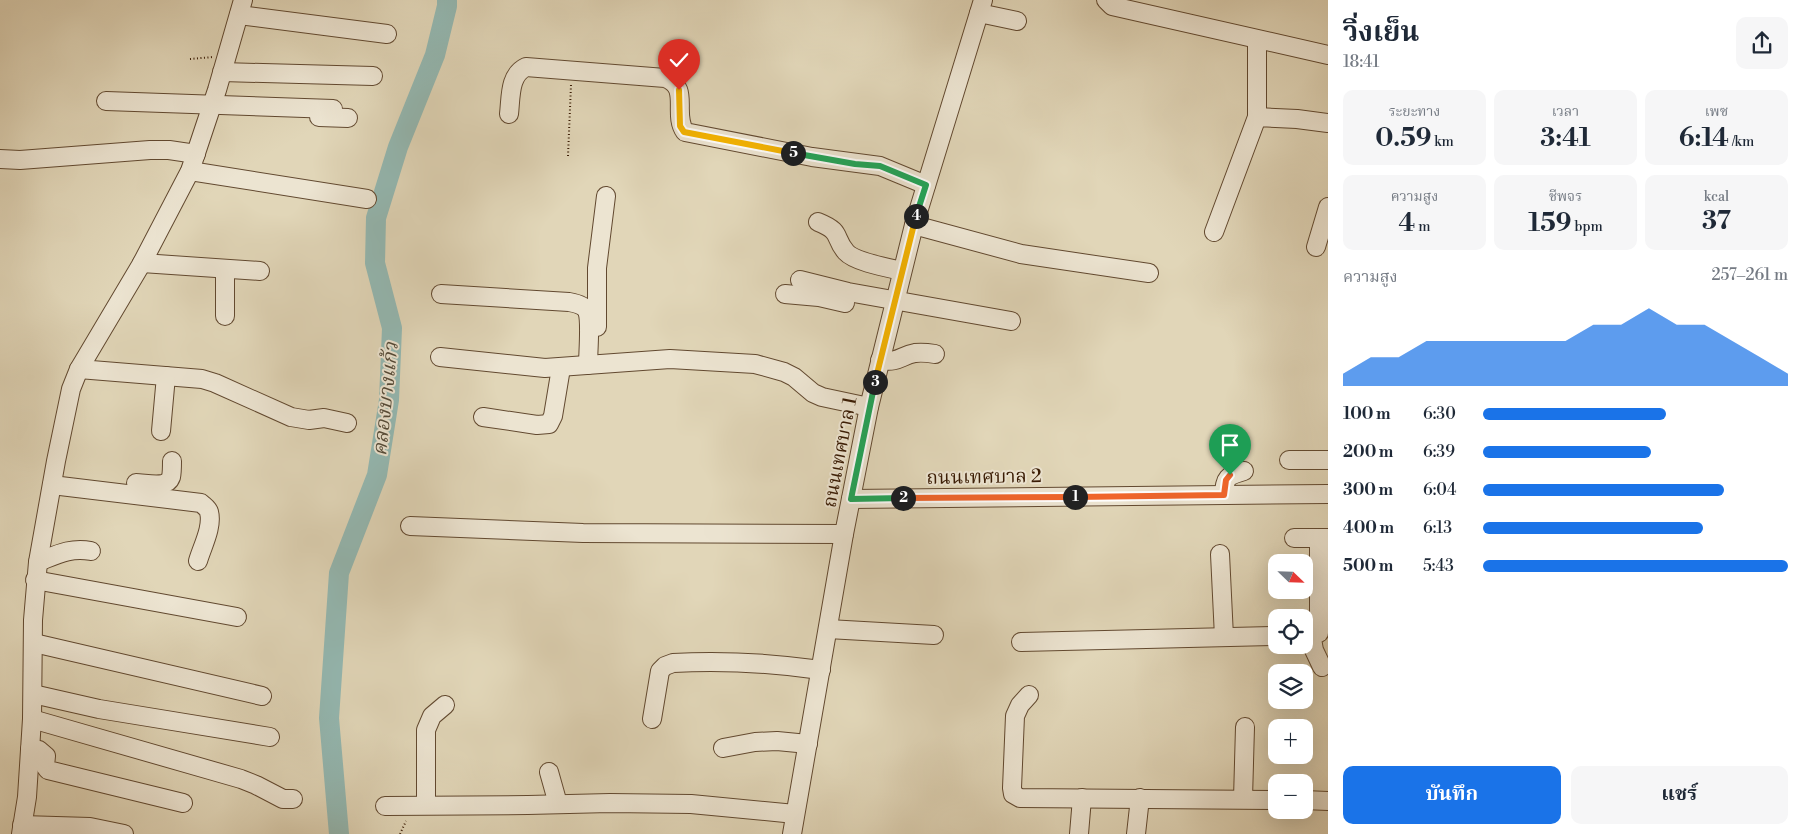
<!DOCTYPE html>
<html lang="th">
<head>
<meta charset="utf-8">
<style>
	:root { --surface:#fff; --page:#f6f6f7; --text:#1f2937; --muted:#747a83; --accent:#1a73e8 }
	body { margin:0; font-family:"Libre Bodoni","Noto Serif Thai",serif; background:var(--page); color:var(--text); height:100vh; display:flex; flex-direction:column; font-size:19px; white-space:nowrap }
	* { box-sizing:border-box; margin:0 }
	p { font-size:16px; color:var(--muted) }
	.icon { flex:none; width:28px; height:28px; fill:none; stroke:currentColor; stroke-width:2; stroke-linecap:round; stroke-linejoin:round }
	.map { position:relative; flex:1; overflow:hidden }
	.sheet { display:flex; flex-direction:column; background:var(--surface); width:475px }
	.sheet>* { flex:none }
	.needle { width:32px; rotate:113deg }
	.fabs { position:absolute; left:1268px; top:554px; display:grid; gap:10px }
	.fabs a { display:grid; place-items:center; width:45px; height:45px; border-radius:10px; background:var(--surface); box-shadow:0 5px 20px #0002; font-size:25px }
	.pin { position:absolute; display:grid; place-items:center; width:42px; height:42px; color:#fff; margin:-51px -21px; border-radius:50% 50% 50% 0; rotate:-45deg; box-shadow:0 0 5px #0007 }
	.pin .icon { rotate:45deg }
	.km { position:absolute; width:25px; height:25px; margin:-12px; border-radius:50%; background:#222; color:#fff; font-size:14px; line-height:25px; text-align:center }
	.round { display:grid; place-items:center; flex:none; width:52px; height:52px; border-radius:10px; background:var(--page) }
	.head { display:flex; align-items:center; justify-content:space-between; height:85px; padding:0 15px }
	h1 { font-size:28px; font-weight:700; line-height:38px }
	.metrics { display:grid; grid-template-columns:repeat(3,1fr); gap:8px; height:85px; padding:5px 15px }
	.metrics div { display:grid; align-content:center; border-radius:10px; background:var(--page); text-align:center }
	.metrics b { font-size:25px; font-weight:700 }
	.metrics small { font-size:14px; font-weight:400 }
	.metrics p { font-size:14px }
	.chart { height:140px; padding:10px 15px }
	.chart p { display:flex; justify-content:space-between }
	.chart svg { width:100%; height:90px; margin-top:5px; fill:var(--accent); opacity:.7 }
	.cta { display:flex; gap:10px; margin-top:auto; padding:10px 15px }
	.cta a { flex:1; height:58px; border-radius:10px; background:var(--accent); color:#fff; font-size:20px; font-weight:700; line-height:58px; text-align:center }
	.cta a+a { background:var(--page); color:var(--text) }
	ul { padding:0 15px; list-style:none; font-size:16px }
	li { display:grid; grid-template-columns:80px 60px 1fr; align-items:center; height:38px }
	li i { height:12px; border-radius:6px; background:var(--accent) }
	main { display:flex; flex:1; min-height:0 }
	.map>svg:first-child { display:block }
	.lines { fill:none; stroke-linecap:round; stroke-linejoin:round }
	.river { stroke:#94b9b3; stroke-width:20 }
	.minor-casing { stroke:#624930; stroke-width:20 }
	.path { stroke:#381a03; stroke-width:2; stroke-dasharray:1 2.5; stroke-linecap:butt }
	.minor { stroke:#ece4d1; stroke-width:18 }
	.split-1-casing { stroke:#fff; stroke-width:10 }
	.split-2-casing { stroke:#fff; stroke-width:10 }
	.split-3-casing { stroke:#fff; stroke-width:10 }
	.split-4-casing { stroke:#fff; stroke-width:10 }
	.split-5-casing { stroke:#fff; stroke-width:10 }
	.split-6-casing { stroke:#fff; stroke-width:10 }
	.split-1 { stroke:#f0652b; stroke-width:6 }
	.split-2 { stroke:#f0652b; stroke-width:6 }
	.split-3 { stroke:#22a559; stroke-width:6 }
	.split-4 { stroke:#f5b400; stroke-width:6 }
	.split-5 { stroke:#22a559; stroke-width:6 }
	.split-6 { stroke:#f5b400; stroke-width:6 }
	.labels { text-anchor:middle; stroke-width:4; stroke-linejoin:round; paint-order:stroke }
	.street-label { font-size:19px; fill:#381a03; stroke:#ece4d1 }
	.water-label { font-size:20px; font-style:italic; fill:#544a38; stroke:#ece4d1 }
</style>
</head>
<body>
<main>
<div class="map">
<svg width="1328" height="834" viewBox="0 0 1328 834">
	<rect width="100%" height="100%" fill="#e1d6b8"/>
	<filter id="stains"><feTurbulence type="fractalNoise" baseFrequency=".004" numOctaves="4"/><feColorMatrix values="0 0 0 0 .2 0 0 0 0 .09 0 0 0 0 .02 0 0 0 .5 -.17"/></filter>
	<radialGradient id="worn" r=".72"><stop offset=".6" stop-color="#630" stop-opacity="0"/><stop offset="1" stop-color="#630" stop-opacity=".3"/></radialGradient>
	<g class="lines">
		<polyline class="river" points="339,834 329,718 339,573 377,475 389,400 392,328 375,263 376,218 398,147 435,55 447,6 447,0"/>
		<g class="minor-casing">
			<g id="minor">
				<polyline points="1106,0 1112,6 1328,55"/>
				<polyline points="979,13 1017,21"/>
				<polyline points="239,15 387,34"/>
				<polyline points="222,72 373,76"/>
				<polyline points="106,101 333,109"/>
				<path d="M509,114C511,97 509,75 526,67L665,78C691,87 672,114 685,132L812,157L880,166L926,185"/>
				<polyline points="319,117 348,118"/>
				<polyline points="1257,117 1257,40"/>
				<polyline points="0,159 20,160 150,150 169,150 196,154"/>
				<polyline points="190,171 367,199"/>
				<path d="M818,222C843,232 833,237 846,252C855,262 889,268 902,271"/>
				<polyline points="914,225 1021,254 1149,273"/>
				<polyline points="1214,232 1257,117 1297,119 1328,123"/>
				<polyline points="1316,247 1328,207"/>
				<polyline points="142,263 260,271"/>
				<polyline points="800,280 848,292 1011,321"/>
				<path d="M441,294L569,302C575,303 584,305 587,311C591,320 588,354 588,365"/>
				<polyline points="785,294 819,297 845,303"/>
				<polyline points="225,316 225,269"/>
				<polyline points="597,327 597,268 606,196"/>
				<polyline points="440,357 545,368 670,359 755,364 784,372 794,377 813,393 822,397 869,407"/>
				<path d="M880,360C899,363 900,356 915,353C922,352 929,353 935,354"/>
				<polyline points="79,369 202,379 215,383 291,417 309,420 324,418 347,423"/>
				<polyline points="483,417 537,425 549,424 553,416 561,368"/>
				<polyline points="161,431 166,376"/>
				<polyline points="1289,460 1328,460"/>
				<path d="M136,483C146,483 167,489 171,477C172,473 172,466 172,461"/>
				<path d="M52,485L201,503C204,506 208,508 209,512C213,527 202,547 198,561"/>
				<path d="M1224,495C1225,477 1227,476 1244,471"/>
				<polyline points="851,499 1328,494"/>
				<polyline points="410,526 583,533 844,534"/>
				<polyline points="1294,538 1328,538"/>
				<polyline points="1319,538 1319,633"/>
				<polyline points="1220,554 1224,637"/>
				<path d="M38,562C56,555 70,547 91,551"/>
				<polyline points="35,580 237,617"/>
				<polyline points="828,629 934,635"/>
				<polyline points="1311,634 1314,650 1322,667"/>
				<polyline points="1021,642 1276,636"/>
				<polyline points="34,643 262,696"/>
				<polyline points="33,694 99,709 270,737"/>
				<polyline points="1029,695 1020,705 1015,716 1012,788 1013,794 1020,798 1276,800"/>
				<polyline points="32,719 241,779 256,785 283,799 293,799"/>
				<path d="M652,719L660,671L665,666L673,663C723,660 771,663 821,670"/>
				<polyline points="723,748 755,742 777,741 808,744"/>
				<polyline points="30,749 39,750 46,756 45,766 48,770 183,803"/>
				<polyline points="549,772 558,804"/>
				<polyline points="1243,799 1245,727"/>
				<polyline points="1304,800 1328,801"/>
				<polyline points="426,805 426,730 432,716 445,705"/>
				<polyline points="385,806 528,805 610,803 691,804 795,814"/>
				<polyline points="22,825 90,827 124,834"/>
				<polyline points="21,834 27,797 32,719 33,620 38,562 56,461 71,389 79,369 142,263 190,171 217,90 243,0"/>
				<polyline points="792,834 844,534 869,407 914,225 983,0"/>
				<polyline points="1079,834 1082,798"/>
				<polyline points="1136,834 1140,798"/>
			</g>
		</g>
		<g class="path">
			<polyline points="190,59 213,57"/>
			<polyline points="568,156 571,85"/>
			<polyline points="400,834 406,821"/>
		</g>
		<use href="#minor" class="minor"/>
	</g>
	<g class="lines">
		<g class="split-1-casing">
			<polyline id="split-1" points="1075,497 1224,495 1226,480 1230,475"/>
		</g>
		<g class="split-2-casing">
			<polyline id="split-2" points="903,498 1075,497"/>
		</g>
		<g class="split-3-casing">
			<polyline id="split-3" points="875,382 851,499 903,498"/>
		</g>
		<g class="split-4-casing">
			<polyline id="split-4" points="875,382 916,216"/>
		</g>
		<g class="split-5-casing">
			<polyline id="split-5" points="793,153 855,164 880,166 926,185 916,216"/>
		</g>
		<g class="split-6-casing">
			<polyline id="split-6" points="679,90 680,126 684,132 793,153"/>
		</g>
		<use href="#split-1" class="split-1"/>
		<use href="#split-2" class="split-2"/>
		<use href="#split-3" class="split-3"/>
		<use href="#split-4" class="split-4"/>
		<use href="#split-5" class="split-5"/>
		<use href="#split-6" class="split-6"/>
	</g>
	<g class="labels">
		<g class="street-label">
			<text transform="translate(839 452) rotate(-79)" y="7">ถนนเทศบาล 1</text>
			<text transform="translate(984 476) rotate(-1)" y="7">ถนนเทศบาล 2</text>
		</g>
		<g class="water-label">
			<text transform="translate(385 399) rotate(-84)" y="7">คลองบางแก้ว</text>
		</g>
	</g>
	<rect width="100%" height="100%" filter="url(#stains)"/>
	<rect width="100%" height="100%" fill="url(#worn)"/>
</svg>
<div class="fabs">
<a><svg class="needle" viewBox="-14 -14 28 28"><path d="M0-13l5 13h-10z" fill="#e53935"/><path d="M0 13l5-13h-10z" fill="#747a83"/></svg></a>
<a><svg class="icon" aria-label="locate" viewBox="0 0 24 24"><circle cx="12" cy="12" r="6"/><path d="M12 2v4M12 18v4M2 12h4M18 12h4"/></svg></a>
<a><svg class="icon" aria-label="layers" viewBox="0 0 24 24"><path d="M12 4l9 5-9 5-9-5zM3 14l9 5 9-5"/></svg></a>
<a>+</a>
<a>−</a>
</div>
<div class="pin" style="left:1230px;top:475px;background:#1e9e55"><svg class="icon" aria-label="arrive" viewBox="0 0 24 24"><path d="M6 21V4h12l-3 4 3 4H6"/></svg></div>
<div class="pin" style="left:679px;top:90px;background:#d93025"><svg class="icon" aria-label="check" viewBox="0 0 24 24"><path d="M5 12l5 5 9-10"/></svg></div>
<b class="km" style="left:1075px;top:497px">1</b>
<b class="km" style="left:903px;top:498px">2</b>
<b class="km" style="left:875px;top:382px">3</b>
<b class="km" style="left:916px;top:216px">4</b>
<b class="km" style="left:793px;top:153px">5</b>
</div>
<section class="sheet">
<div class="head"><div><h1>วิ่งเย็น</h1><p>18:41</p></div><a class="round"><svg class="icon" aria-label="share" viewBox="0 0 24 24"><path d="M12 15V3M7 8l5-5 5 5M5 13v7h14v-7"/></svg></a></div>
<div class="metrics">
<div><p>ระยะทาง</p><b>0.59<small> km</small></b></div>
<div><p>เวลา</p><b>3:41</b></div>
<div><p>เพซ</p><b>6:14<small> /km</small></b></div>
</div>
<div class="metrics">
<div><p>ความสูง</p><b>4<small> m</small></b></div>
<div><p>ชีพจร</p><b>159<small> bpm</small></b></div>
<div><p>kcal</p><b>37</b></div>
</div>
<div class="chart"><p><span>ความสูง</span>257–261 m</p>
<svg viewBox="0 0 160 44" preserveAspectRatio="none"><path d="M0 44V38L10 30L20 30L30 22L40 22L50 22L60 22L70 22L80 22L90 14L100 14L110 6L120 14L130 14L140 22L150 30L160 38V44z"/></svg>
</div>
<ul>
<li><b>100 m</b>6:30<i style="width:60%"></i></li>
<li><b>200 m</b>6:39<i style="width:55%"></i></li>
<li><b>300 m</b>6:04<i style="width:79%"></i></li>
<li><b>400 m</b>6:13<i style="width:72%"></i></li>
<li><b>500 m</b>5:43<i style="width:100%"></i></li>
</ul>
<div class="cta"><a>บันทึก</a><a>แชร์</a></div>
</section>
</main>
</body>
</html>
